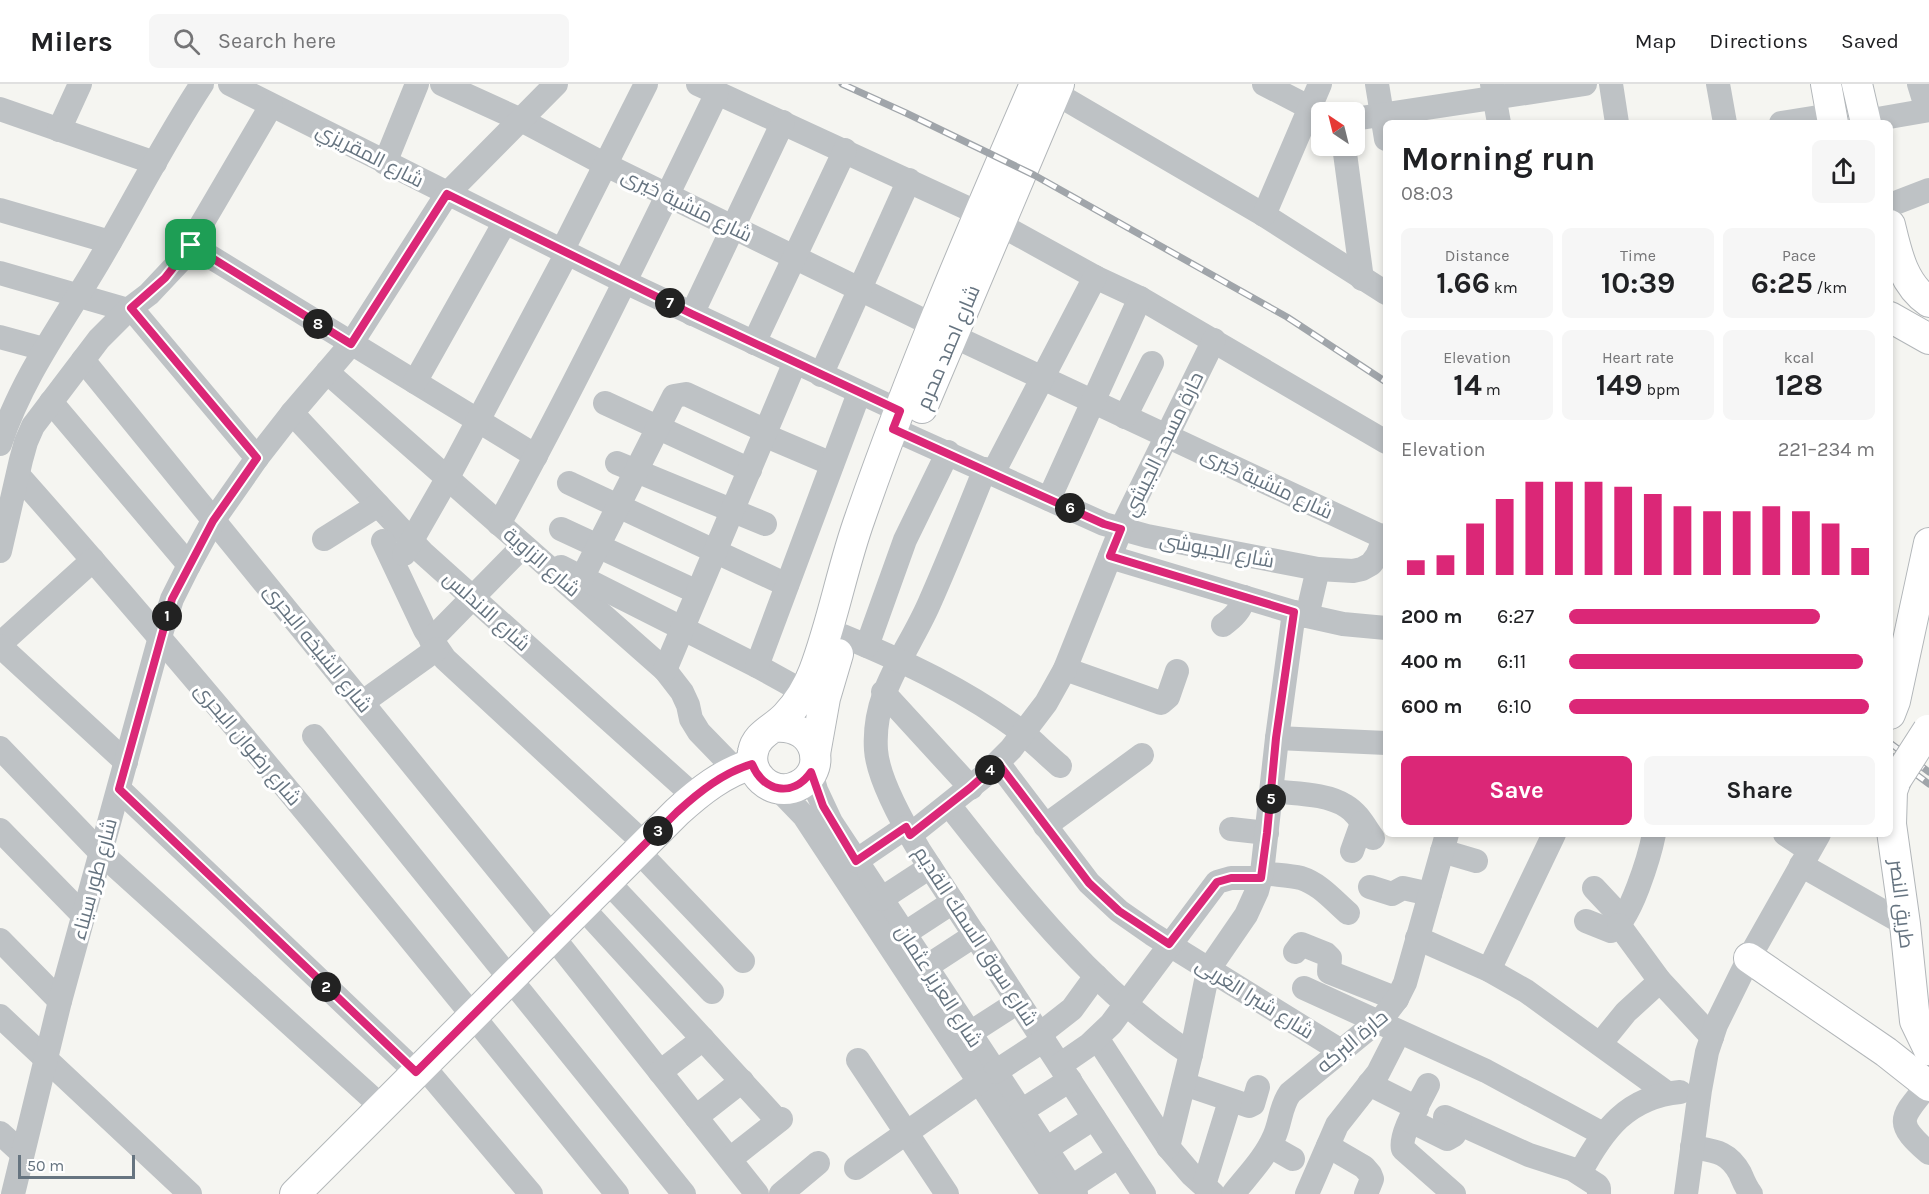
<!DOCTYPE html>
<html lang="en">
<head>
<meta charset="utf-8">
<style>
	:root { --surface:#fff; --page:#f6f6f6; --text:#202124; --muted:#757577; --line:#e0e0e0; --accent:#db2777 }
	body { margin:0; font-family:Karla,Cairo,sans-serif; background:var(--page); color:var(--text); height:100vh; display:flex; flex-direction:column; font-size:22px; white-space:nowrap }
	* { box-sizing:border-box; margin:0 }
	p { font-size:20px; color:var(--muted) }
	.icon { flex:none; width:33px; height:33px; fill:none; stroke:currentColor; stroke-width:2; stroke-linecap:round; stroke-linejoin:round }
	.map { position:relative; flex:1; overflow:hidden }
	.sheet { position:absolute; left:1383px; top:36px; width:510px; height:717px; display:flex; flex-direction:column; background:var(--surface); border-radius:9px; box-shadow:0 3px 9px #0003 }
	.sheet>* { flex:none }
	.needle { width:39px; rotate:325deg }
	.fabs { position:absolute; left:1311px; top:18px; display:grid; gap:12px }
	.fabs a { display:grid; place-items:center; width:54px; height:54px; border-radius:9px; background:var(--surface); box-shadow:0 3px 9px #0003; font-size:30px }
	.scale { position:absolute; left:18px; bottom:15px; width:117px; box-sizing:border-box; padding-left:6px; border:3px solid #667480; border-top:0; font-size:16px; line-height:21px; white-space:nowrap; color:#667480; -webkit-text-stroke:4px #fff; paint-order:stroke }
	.pin { position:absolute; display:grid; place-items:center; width:51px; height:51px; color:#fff; margin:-26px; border-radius:12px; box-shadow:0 3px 9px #0006 }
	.km { position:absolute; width:30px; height:30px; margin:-15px; border-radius:50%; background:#222; color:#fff; font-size:16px; line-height:30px; text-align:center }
	.round { display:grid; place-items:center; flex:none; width:63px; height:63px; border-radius:9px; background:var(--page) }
	.overview { display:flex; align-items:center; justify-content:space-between; height:102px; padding:0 18px }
	h1 { font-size:33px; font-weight:700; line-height:45px }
	.metrics { display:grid; grid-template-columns:repeat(3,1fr); gap:9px; height:102px; padding:6px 18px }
	.metrics div { display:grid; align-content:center; border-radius:9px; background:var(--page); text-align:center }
	.metrics b { font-size:30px; font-weight:700 }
	.metrics small { font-size:16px; font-weight:400 }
	.metrics p { font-size:16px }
	.chart { height:168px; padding:12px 18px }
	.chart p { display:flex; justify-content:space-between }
	.chart svg { width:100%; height:108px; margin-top:6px; stroke:var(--accent); stroke-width:6 }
	.primary-button { display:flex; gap:12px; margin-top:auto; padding:12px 18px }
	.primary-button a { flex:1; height:69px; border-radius:9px; background:var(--accent); color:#fff; font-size:24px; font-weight:700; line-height:69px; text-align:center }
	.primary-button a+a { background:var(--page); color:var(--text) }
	ul { padding:0 18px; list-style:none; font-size:20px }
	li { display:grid; grid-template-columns:96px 72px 1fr; align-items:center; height:45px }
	li i { height:15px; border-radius:8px; background:var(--accent) }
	header { display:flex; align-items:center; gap:36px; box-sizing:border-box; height:84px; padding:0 30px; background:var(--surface); border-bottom:2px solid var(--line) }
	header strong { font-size:28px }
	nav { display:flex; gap:33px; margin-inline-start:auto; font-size:21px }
	.search { width:420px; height:54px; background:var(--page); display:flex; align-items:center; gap:15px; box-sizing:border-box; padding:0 21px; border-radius:9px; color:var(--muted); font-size:22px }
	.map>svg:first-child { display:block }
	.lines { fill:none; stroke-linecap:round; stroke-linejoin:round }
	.major-casing { stroke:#b2b6b9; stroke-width:32 }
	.minor { stroke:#bec2c5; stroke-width:24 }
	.major { stroke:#fff; stroke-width:30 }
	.rail-casing { stroke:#a0a5aa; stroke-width:7 }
	.rail { stroke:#fff; stroke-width:4.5; stroke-dasharray:14; stroke-linecap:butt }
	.major-bridge-casing { stroke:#b2b6b9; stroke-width:32; stroke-linecap:butt }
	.major-bridge { stroke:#fff; stroke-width:30 }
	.route-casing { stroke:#fff; stroke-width:12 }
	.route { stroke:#db2777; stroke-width:8 }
	.labels { text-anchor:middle; stroke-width:6; stroke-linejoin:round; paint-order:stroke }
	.street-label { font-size:20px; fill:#667480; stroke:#fff }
</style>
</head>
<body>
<header>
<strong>Milers</strong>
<div class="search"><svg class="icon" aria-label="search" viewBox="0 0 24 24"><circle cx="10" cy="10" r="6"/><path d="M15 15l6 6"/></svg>Search here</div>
<nav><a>Map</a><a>Directions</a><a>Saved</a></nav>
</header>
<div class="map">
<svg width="1929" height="1110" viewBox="0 0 1929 1110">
	<rect width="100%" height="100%" fill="#f5f5f1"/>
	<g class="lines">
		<g class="major-casing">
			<g id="major">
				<polyline points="1826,0 1833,39"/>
				<polyline points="1857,0 1866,39"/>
				<path d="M1890,141C1897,170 1903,200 1929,218"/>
				<polyline points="1890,233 1929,255"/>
				<polyline points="922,324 1059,0"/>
				<polyline points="1890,630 1895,617 1929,459"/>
				<path d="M774,643C820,638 830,693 792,704C770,710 748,690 753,668C756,650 774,645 786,632C798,619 808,603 814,587C833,537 842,484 860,434C911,287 973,143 1035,0"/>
				<polyline points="815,670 825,614 838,570"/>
				<polyline points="1896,696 1892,707 1891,740 1905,840 1915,937 1929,966"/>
				<polyline points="1749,874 1886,968 1929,1002"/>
				<path d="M295,1110L677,728C700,707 723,689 752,680"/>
			</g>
		</g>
		<g class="minor">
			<polyline points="230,0 625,198 900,327"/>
			<polyline points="442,0 521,36 606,81 933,241"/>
			<polyline points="698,0 980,130"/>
			<polyline points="1264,0 1322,30"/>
			<polyline points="1377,0 1386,55"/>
			<polyline points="1492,0 1499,39"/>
			<polyline points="1611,0 1617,39"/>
			<polyline points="1718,0 1725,39"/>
			<polyline points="1919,0 1927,26"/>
			<polyline points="1055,9 1264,131 1386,209"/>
			<polyline points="0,25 155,79"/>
			<polyline points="1354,35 1585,0"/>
			<polyline points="1866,37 1929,26"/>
			<polyline points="1781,39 1831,31"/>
			<polyline points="59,46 80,0"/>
			<polyline points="1344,62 1362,195"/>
			<polyline points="385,79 417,0"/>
			<polyline points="1890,121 1929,106"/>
			<polyline points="0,126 110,158"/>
			<polyline points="1264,131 1320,0"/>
			<polyline points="999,140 1095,193 1140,214 1386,358"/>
			<polyline points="191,161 536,372"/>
			<polyline points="562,167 646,0"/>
			<polyline points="0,189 128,226"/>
			<polyline points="131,224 257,374"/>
			<polyline points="692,230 783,38"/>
			<polyline points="953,252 1385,454"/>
			<polyline points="0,253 44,265"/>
			<polyline points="754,259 845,66"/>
			<polyline points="83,276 553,853 757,1110"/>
			<polyline points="327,288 665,586 682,608 688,621 691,635 699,648 735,685"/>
			<polyline points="821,291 909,96"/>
			<polyline points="415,298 505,138"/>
			<polyline points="51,318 189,481"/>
			<polyline points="605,319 750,386"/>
			<polyline points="292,329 423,469 694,712"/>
			<polyline points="1125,333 1152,279"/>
			<polyline points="893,345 1104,440 1147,452 1318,485 1353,487 1362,485 1371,480 1377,472 1386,451"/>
			<polyline points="764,351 832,380"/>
			<path d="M0,360C22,293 63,238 98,179C133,119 164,58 202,0"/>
			<polyline points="617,379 765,440"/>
			<path d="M985,385C967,430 949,475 929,520C907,570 872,608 876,666C878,695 904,741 919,766L1144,1110"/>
			<polyline points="993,389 1095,193"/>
			<path d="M18,391C225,624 421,867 617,1110"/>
			<polyline points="569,399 787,501"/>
			<polyline points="1049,415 1140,214"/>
			<path d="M499,440C576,299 647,154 717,9"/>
			<polyline points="561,445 697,508"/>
			<polyline points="324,455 378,421"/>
			<polyline points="383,457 425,546 445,575 645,760"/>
			<polyline points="0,467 21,376 26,358 33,342 99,255 128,226 149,210 180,177 271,22"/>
			<polyline points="404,470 447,395 567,169"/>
			<polyline points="1110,473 1307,532 1343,540 1386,544"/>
			<polyline points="561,483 757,582 804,608"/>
			<polyline points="582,494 674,312 686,310 766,347"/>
			<polyline points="1307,532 1318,485"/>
			<path d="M1223,541C1234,533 1241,526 1244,513"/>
			<path d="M843,552C906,578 967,607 1022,648C1035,659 1047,671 1060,682"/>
			<polyline points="431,556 523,462"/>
			<polyline points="0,560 93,476"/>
			<polyline points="0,562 126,678"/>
			<polyline points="867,562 905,456 948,368"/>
			<polyline points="757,582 859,309"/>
			<polyline points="1065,585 1161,619 1168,613 1177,587"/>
			<polyline points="665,586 795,278"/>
			<polyline points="883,608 971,704"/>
			<polyline points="363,618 437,565"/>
			<polyline points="314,652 684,1110"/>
			<polyline points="1277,654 1386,659"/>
			<polyline points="0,664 101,769 382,1023"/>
			<polyline points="998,679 1089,799 1119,827 1152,850 1341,967"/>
			<polyline points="811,688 816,706 831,738 1076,1110"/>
			<polyline points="777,704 804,732 1053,1110"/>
			<polyline points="119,705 416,988"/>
			<path d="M1272,707C1295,710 1326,709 1346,722C1358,729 1365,743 1373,754"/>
			<path d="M949,721C1020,811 1093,905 1191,970"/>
			<polyline points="1045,742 1142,671"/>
			<polyline points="1231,745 1267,749"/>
			<polyline points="0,746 84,832"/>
			<polyline points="1785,750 1809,766"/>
			<polyline points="910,751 984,692 1011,665 1046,619 1065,585 1121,445 1214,256"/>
			<polyline points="638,767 743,877"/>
			<polyline points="1352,767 1362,739"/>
			<polyline points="1442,767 1476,777"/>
			<polyline points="856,777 906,743"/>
			<polyline points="1801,781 1905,840"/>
			<path d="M1262,789C1275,791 1289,791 1301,794C1320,800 1333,816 1348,829"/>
			<polyline points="607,797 712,908"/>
			<polyline points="1370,803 1392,810 1403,804 1430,810"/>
			<polyline points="1594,804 1622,834"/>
			<polyline points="881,815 930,783"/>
			<polyline points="582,823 778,1037"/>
			<path d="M1586,837L1611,847C1630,839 1650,770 1654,750"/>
			<polyline points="1619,841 1660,897 1712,953"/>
			<polyline points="904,850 953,818"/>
			<polyline points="1417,854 1489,886 1526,907 1667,1009"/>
			<polyline points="0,856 60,917"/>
			<polyline points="1295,868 1301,860 1326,870 1330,874 1329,888 1397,915"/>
			<polyline points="926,883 975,851"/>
			<polyline points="1489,886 1554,750"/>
			<polyline points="1304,904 1486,987 1603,1050"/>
			<polyline points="0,932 190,1110"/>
			<polyline points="970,949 1018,918"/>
			<polyline points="1040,950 1072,925 1096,892"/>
			<polyline points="1097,954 1168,1063 1191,1090 1213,1110"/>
			<polyline points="1600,960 1626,928 1660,897"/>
			<polyline points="858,976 947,1110"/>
			<polyline points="1060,981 1089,961 1111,940 1217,798 1231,794 1261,794"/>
			<polyline points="423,982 531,1110"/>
			<polyline points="660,988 703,955"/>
			<polyline points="995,988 1044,956"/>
			<polyline points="1184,1000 1249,1022 1253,1020 1258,1003"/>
			<polyline points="1369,1000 1417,1024"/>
			<path d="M1428,1001C1421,1016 1399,1050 1403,1065L1454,1110"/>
			<path d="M1928,1001C1901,1034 1893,1038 1929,1069"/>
			<polyline points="1021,1027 1070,996"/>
			<polyline points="696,1033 742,997"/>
			<polyline points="1445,1033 1529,1071 1572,1085 1597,1101 1599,1104 1599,1110"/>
			<polyline points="1411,1037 1447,1055 1454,1051 1460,1040"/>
			<polyline points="0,1049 22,1069"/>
			<polyline points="1270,1062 1293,1075"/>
			<polyline points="1328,1062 1364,1083 1370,1090 1372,1095 1366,1110"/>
			<polyline points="1168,1063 1191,970 1207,892 1213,879 1246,831 1257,807 1262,789 1277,654 1294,528"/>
			<path d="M1692,1063C1714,1067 1728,1067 1740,1089C1743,1096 1746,1104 1751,1110"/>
			<polyline points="1046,1065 1094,1034"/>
			<polyline points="730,1075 781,1035"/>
			<polyline points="856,1084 979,998"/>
			<path d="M1580,1089C1603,1046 1627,1013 1680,1008"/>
			<polyline points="1204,1101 1230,1017"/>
			<polyline points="13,1110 60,917 160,553 172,515 189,481 213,437 257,374 292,329 351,260 447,110 556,0"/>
			<polyline points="781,1110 818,1079"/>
			<polyline points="1061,1110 1119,1072"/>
			<path d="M1233,1110C1247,1092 1265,1074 1274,1053C1281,1038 1280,1023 1290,1009L1384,932L1397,915L1405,899L1447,750"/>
			<polyline points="1307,1110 1337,1041 1378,989 1399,948"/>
			<polyline points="1686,1110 1700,1006 1707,968 1716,941 1749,874 1819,750"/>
		</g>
		<use href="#major" class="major"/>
		<g class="rail-casing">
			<g id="rail">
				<polyline points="842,0 906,29 1034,91 1287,233 1386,298"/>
				<polyline points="1890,659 1929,688"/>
				<polyline points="1890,671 1929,700"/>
			</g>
		</g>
		<use href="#rail" class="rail"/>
		<g class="major-bridge-casing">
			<polyline id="major-bridge" points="1896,696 1928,646"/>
		</g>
		<use href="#major-bridge" class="major-bridge"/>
	</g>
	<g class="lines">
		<g class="route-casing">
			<path id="route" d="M447,110L692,230L900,327L893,345L1104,440L1121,445L1110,472L1294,528L1276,654L1267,749L1261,794H1231L1217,798L1169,860L1119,827L1089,799L998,679L970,704L910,751L906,743L856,777L823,722L811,688C793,714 763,708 752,680C723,689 700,707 677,728L416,988L119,705L172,515L213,437L257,374L131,224L165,194L191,161L351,260Z"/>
		</g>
		<use href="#route" class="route"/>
	</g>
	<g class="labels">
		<g class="street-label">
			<text transform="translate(370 71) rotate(27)" y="7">شارع المقريزي</text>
			<text transform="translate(687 121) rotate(26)" y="7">شارع منشية خيرى</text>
			<text transform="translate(948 263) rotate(-67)" y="7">شارع احمد محرم</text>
			<text transform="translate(1163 360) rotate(-64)" y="7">حارة مسجد الجيشي</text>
			<text transform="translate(1267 399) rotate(25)" y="7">شارع منشية خيرى</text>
			<text transform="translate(1217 466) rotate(11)" y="7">شارع الجيوشى</text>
			<text transform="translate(542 478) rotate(41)" y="7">شارع الزاوية</text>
			<text transform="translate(487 527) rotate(42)" y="7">شارع الاندلس</text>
			<text transform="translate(318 564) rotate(51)" y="7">شارع الشيخه البحرى</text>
			<text transform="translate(248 660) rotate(50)" y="7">شارع رضوان البحرى</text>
			<text transform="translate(94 795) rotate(-75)" y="7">شارع طور سيناء</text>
			<text transform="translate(1902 820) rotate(83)" y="7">طريق النصر</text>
			<text transform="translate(976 852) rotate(57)" y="7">شارع سوق السمك القديم</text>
			<text transform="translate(939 902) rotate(57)" y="7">شارع العزيز عثمان</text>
			<text transform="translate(1255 914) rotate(32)" y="7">شارع شبرا الغربى</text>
			<text transform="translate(1352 957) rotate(-40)" y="7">حارة البركه</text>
		</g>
	</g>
</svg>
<div class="fabs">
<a><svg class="needle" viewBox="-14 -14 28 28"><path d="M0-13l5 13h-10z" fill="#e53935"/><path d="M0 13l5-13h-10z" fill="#757577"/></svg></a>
</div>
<div class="scale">50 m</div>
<div class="pin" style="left:191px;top:161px;background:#1e9e55"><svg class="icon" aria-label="arrive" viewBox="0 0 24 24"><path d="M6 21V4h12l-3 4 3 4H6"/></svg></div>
<b class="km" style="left:167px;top:532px">1</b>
<b class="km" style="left:326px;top:903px">2</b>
<b class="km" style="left:658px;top:747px">3</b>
<b class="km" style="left:990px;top:686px">4</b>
<b class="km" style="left:1271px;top:715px">5</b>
<b class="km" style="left:1070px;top:424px">6</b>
<b class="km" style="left:670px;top:219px">7</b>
<b class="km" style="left:318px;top:240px">8</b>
<section class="sheet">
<div class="overview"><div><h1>Morning run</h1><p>08:03</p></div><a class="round"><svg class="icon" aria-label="share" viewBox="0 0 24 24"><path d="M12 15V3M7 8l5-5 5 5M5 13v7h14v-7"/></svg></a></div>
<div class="metrics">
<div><p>Distance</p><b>1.66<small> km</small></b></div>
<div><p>Time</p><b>10:39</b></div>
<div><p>Pace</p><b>6:25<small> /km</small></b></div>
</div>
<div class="metrics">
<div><p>Elevation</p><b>14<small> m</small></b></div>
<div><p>Heart rate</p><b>149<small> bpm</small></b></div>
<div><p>kcal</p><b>128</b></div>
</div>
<div class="chart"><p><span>Elevation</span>221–234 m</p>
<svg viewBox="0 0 160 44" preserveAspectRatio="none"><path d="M5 44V38M15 44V36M25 44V23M35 44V13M45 44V6M55 44V6M65 44V6M75 44V8M85 44V11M95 44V16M105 44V18M115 44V18M125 44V16M135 44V18M145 44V23M155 44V33"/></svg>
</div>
<ul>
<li><b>200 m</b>6:27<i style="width:82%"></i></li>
<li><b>400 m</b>6:11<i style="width:96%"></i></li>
<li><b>600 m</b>6:10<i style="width:98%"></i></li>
</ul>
<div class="primary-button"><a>Save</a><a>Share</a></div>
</section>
</div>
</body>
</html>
